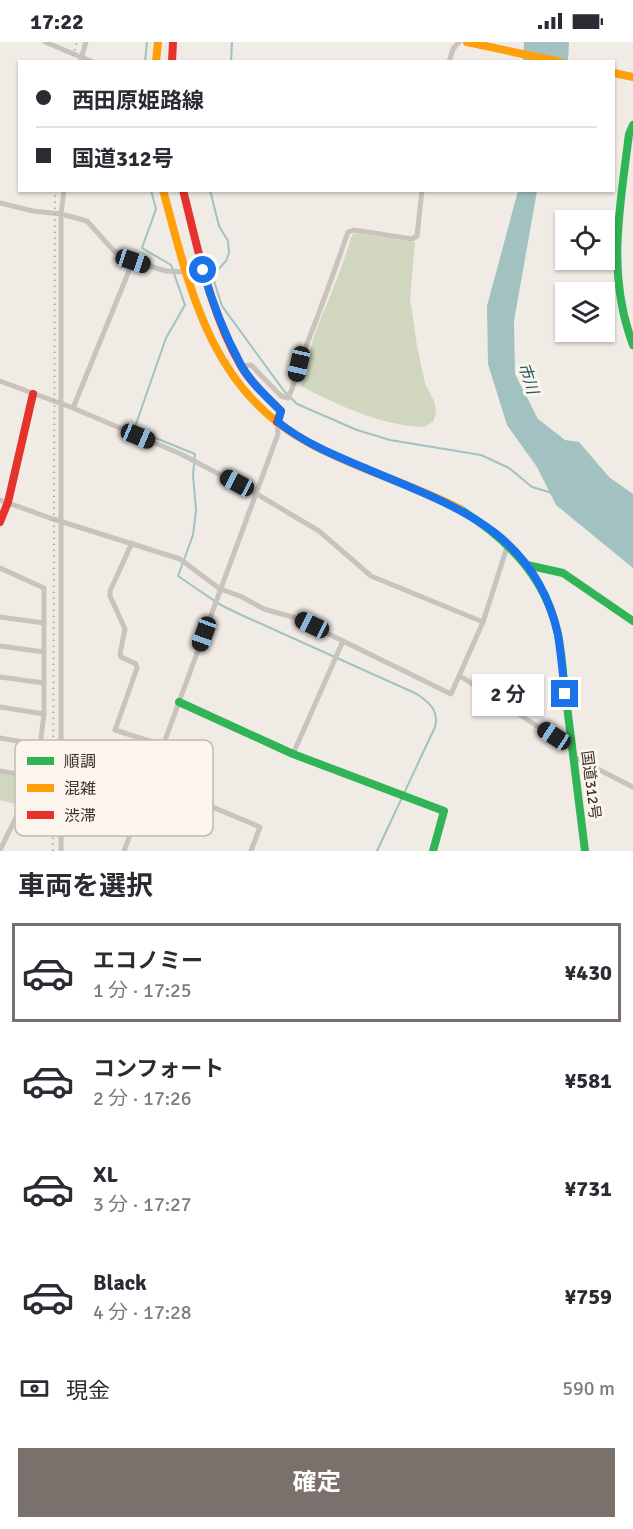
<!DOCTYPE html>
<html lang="ja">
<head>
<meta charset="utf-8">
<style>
  :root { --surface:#fff; --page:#f7f7f7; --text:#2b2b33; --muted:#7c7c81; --line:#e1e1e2; --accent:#7a716c }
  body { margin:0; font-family:Signika,"Noto Sans JP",sans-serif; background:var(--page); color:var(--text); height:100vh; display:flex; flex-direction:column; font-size:22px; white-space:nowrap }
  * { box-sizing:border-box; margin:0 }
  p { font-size:20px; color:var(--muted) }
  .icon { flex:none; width:33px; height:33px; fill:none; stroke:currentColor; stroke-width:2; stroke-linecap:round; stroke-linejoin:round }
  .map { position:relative; height:809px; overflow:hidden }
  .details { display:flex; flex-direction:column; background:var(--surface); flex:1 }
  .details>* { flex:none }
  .banner { position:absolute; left:18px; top:18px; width:597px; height:132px; border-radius:0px; box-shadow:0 2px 4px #0004; display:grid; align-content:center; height:132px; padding:0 18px; background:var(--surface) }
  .buttons { position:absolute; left:555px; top:168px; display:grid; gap:12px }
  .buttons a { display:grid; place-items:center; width:60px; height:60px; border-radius:0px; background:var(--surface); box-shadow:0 2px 4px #0004; font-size:30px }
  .end { position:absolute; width:27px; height:27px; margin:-14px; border:8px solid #1a73e8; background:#fff; box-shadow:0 0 0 3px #fff }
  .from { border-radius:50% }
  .bubble { position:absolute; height:42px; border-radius:0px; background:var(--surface); box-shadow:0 2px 4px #0004; font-size:20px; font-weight:700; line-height:42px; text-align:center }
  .car { position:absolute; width:18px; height:36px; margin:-18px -9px; border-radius:8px; box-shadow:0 0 4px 2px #0007; background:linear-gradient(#222 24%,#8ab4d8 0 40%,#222 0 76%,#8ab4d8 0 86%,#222 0) }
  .banner b { display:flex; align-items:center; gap:21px; height:57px; font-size:22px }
  .banner b+b { border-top:2px solid var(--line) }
  .banner i { width:15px; height:15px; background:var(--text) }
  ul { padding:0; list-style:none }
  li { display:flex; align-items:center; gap:18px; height:99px; margin:0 12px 9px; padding:0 6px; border:3px solid transparent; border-radius:0px }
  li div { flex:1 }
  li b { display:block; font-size:22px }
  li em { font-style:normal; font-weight:700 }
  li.on { border-color:var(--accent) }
  li>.icon { width:54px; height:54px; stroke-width:1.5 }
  h2 { padding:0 18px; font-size:27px; line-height:72px }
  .pay { display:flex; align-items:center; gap:15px; height:66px; padding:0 18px; font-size:22px }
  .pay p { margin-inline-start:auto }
  .button { display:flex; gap:12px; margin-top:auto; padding:12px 18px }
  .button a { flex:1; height:69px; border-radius:0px; background:var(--accent); color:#fff; font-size:24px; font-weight:700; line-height:69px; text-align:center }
  .status { display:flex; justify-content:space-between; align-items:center; height:42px; padding:0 30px; background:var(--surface); direction:ltr }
  .status svg { height:16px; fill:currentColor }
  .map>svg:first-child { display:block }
</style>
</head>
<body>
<div class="status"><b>17:22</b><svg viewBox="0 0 49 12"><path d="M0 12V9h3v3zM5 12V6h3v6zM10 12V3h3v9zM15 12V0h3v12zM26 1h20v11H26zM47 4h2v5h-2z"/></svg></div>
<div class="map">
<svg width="633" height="809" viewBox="0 0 633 809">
  <rect width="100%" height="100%" fill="#f0ebe5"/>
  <!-- green -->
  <g fill="#d1d6bf">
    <path d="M354,191L415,200L410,256L417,304L425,341L435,361L436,372L433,380L423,385C381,383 339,364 301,344C306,323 311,301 319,281C331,252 343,224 352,193Z"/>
    <path d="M0,730L28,734L29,737L18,760L15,762L0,758Z"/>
  </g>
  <!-- water -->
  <g fill="#a1c2c1">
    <path d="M524,0H569L568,19L523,20Z"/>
    <path d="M518,149H537L514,279L515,332L538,377L565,398L579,400L609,435L633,452V526L556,463L537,425L507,383L488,322L487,264Z"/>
  </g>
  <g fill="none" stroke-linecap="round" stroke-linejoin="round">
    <!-- stream -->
    <g stroke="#a1c2c1" stroke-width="2">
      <path d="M145,20L147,0"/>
      <path d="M231,20L232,0"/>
      <path d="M151,148L156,167L142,206L171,223L185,263L166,296L136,382V388L195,412L193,433L196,468L193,493L178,534L219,562L237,571L417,652C430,661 439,669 435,685L377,809"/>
      <path d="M210,148L219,184L228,199L229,211L226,219L216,230L214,239L222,264L284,349L297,362L357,388L390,398L481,413L509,426L532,445L552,451"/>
    </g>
    <!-- street -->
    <g stroke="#c9c3be" stroke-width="5">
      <path d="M45,0L93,20"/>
      <path d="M80,20L86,0"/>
      <path d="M449,20L453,7L459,0"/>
      <path d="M0,161L33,169L61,172L87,179L114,209L133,219L166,229L186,230"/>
      <path d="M241,324L251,323L281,354L288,356C295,343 296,330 301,317C318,275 333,233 348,190L354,188L412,197L417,194L422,148"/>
      <path d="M0,339L73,366L181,412L255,451L319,489L371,534L483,580"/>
      <path d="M73,366L133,219"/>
      <path d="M0,458L50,476L180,517L220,547L240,554L264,567L296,576L451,652L483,580L508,502"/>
      <path d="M132,501L110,549V554L125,587L120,612L121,615L136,622L137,626L115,688L162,703"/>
      <path d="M0,526L44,546V672L36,735L0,808"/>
      <path d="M0,575L44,581"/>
      <path d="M0,604L44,610"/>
      <path d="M460,634L571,706"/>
      <path d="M0,635L44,641"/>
      <path d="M0,665L44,672"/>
      <path d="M0,696L40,703"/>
      <path d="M293,712L343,599"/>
      <path d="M574,715L633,745"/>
      <path d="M0,729L36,735"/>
      <path d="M150,739L260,785L251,809"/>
      <path d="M61,809V172L64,148"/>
      <path d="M124,809L278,392L277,380"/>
    </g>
    <!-- fast -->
    <g stroke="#30b455" stroke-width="8">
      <path d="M633,83L629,92C620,166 606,231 633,303"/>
      <path d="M460,467C508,498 545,534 558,592C563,616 563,640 567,664C573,713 579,761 585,809"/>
      <path d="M527,523L563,531L633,579"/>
      <path d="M179,660L293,712L444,769L433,809"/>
    </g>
    <!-- slow -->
    <g stroke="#ff9f0a" stroke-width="8">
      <path d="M467,0L560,20"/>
      <path d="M156,20L158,0"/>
      <path d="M614,31L633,35"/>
      <path d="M163,148C190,247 210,348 309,401C357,427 411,442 460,467"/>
    </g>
    <!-- jam -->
    <g stroke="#e5322d" stroke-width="8">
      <path d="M172,20L173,0"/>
      <path d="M183,148C198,207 210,270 241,324C251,341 267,355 281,369L277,380"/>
      <path d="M0,480L8,460L33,352"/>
    </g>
    <!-- rail -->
    <g stroke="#b1aca8" stroke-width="2" stroke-dasharray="1.5 4.5" stroke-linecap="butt">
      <path d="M71,20L77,0"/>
      <path d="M53,809L55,148"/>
    </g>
  </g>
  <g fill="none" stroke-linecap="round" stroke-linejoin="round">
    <!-- route -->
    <path stroke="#1a73e8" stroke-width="8" d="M203,228C212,261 225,293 241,323C251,341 267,355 281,369L278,380C304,401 336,414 367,427C452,463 536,489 558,593C561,612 563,633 565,652"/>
  </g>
  <g text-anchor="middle" stroke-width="6" stroke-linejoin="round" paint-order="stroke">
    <!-- street labels -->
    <g font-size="15" fill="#3b302b" stroke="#fbf5ee">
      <text transform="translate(591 743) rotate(83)" y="5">国道312号</text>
    </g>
    <!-- water labels -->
    <g font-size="16" font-style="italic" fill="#1f5a5e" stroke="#fbf5ee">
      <text transform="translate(529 336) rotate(72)" y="6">市川</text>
    </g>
  </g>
  <!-- legend -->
  <rect x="15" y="698" width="198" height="96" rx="9" fill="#fbf5ee" stroke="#c1bab4" stroke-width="1.5"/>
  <rect x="27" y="715" width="27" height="8" fill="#30b455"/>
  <rect x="27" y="742" width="27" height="8" fill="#ff9f0a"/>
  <rect x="27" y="769" width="27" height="8" fill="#e5322d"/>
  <g font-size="16" fill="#3b302b">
    <text x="64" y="725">順調</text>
    <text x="64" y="752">混雑</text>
    <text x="64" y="779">渋滞</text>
  </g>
</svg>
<div class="buttons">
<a><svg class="icon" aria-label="locate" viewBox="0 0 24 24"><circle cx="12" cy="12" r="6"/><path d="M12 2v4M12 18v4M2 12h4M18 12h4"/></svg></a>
<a><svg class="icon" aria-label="layers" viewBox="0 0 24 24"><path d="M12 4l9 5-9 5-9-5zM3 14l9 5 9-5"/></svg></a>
</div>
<i class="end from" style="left:203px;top:228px"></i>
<i class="end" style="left:565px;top:652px"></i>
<div class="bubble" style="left:472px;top:632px;width:72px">2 分</div>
<i class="car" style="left:133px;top:219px;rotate:108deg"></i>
<i class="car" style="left:299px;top:322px;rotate:193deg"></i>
<i class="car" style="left:138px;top:394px;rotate:113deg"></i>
<i class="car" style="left:237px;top:441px;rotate:298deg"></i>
<i class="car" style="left:312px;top:583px;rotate:296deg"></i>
<i class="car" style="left:204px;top:592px;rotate:200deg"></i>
<i class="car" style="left:554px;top:694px;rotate:303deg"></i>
<div class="banner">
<b><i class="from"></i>西田原姫路線</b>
<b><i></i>国道312号</b>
</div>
</div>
<section class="details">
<h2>車両を選択</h2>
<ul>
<li class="on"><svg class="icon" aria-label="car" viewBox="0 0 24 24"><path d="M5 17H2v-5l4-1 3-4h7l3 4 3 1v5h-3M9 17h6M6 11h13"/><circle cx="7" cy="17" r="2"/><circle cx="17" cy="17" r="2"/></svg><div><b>エコノミー</b><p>1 分 · 17:25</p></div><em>¥430</em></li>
<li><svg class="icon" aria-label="car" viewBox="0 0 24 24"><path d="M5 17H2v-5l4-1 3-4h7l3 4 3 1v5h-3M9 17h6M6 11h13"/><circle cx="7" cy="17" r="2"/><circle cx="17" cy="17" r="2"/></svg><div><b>コンフォート</b><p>2 分 · 17:26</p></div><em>¥581</em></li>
<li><svg class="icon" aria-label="car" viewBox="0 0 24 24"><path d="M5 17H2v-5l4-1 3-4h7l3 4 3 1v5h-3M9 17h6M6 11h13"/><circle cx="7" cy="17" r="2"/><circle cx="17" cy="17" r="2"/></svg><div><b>XL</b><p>3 分 · 17:27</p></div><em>¥731</em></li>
<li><svg class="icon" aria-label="car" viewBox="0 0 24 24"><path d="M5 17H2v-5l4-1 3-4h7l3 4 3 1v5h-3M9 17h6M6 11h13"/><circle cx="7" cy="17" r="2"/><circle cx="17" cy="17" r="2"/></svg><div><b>Black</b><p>4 分 · 17:28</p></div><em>¥759</em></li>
</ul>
<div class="pay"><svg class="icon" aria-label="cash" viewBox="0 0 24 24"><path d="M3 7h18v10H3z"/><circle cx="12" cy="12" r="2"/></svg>現金<p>590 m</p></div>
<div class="button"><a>確定</a></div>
</section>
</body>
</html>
